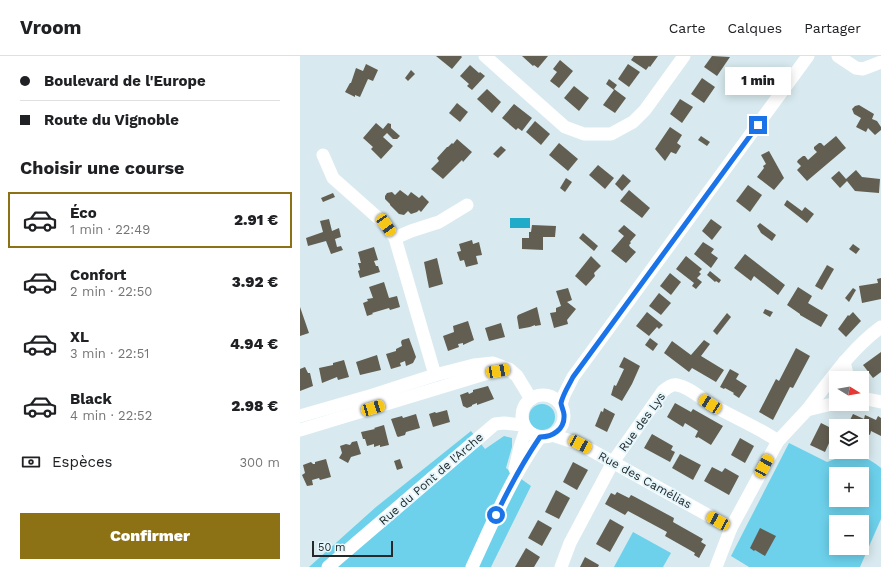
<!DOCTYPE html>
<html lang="fr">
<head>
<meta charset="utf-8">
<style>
  :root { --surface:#fff; --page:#f6f6f6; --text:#202124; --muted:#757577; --line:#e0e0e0; --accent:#8c7215 }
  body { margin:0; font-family:"Work Sans",sans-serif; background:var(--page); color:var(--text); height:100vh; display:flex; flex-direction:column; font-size:15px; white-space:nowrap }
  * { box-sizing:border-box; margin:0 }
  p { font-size:13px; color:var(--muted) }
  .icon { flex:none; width:22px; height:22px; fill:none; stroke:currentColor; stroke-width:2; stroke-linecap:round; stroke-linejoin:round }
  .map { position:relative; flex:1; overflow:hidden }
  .drawer { display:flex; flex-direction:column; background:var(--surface); width:300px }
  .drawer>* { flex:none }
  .banner { display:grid; align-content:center; height:88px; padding:0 20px; background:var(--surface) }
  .needle { width:26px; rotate:101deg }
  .buttons { position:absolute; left:529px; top:315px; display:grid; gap:8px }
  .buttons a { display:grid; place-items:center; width:40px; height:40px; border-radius:0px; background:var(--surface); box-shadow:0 2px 10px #0003; font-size:20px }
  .scale { position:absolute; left:12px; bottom:10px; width:81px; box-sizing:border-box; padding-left:4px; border:2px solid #23292b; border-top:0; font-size:11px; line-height:14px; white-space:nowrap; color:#23292b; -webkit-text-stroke:3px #e5f7fc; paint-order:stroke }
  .end { position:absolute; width:18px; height:18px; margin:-9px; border:5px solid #1a73e8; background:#fff; box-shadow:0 0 0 2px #fff }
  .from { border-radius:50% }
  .bubble { position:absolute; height:28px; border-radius:0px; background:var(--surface); box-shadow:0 2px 10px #0003; font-size:13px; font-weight:800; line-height:28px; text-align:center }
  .car { position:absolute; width:12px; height:24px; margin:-12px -6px; border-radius:5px; box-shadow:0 0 3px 1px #0007; background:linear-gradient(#f5c518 24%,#345 0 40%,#f5c518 0 76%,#345 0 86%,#f5c518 0) }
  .banner b { display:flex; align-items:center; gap:14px; height:38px; font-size:15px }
  .banner b+b { border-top:1px solid var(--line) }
  .banner i { width:10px; height:10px; background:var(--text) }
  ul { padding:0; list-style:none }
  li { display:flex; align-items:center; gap:12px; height:56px; margin:0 8px 6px; padding:0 12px; border:2px solid transparent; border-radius:0px }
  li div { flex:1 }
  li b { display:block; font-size:15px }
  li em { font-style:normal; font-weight:800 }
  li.on { border-color:var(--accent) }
  li>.icon { width:36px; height:36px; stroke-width:1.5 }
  h2 { padding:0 20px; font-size:18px; line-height:48px }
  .pay { display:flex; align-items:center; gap:10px; height:44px; padding:0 20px; font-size:15px }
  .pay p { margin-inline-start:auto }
  .action { display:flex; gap:8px; margin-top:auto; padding:8px 20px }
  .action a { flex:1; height:46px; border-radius:0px; background:var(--accent); color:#fff; font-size:16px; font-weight:800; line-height:46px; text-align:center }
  header { display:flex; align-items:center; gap:24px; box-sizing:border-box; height:56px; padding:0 20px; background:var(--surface); border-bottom:1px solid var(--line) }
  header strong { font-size:19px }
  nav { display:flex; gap:22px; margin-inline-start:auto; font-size:14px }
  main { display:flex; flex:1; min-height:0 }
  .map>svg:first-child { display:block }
</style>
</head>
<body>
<header>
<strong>Vroom</strong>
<nav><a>Carte</a><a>Calques</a><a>Partager</a></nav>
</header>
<main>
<section class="drawer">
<div class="banner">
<b><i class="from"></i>Boulevard de l'Europe</b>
<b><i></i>Route du Vignoble</b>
</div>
<h2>Choisir une course</h2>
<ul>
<li class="on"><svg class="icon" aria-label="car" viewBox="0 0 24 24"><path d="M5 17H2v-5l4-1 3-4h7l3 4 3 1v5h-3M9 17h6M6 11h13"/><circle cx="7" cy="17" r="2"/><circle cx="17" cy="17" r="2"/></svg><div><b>Éco</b><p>1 min · 22:49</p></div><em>2.91 €</em></li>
<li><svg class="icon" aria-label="car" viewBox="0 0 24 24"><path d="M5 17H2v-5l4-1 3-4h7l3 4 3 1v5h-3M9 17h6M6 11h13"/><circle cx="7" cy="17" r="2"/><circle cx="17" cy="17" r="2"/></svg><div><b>Confort</b><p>2 min · 22:50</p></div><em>3.92 €</em></li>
<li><svg class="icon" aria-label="car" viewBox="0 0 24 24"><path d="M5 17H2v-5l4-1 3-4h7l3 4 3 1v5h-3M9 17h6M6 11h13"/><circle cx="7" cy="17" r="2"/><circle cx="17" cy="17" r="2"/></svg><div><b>XL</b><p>3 min · 22:51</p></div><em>4.94 €</em></li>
<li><svg class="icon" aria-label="car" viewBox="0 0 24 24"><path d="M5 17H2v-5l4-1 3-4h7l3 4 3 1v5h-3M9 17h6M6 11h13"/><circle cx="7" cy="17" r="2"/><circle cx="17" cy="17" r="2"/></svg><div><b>Black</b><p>4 min · 22:52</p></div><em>2.98 €</em></li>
</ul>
<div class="pay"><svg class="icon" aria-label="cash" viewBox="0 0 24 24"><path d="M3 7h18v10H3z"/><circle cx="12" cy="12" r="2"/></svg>Espèces<p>300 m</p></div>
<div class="action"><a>Confirmer</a></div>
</section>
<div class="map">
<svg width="581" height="511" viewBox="0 0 581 511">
  <rect width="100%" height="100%" fill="#d8eaef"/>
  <!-- green -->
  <g fill="#6dd1eb" fill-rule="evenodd">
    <circle cx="242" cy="361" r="13"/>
    <path d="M171,375L185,393L204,380L212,382V391L206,412L231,430L191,511H9L76,451Z"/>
    <path d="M489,387L527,406C550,398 560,395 581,412V463L560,511H449L431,500ZM536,418H562V444H536ZM536,466H562V492H536Z"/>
    <path d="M333,476L371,497L363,511H314Z"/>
  </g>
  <!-- water -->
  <rect fill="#20acc9" x="210" y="162" width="20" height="10"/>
  <!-- building -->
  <g fill="#625e51">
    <path d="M136,0H161L162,1L152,13Z"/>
    <path d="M222,0H248L238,12L234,9L233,10Z"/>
    <path d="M334,0H358L350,11L349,10L346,14L331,4Z"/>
    <path d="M412,0L430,1L417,20L404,11Z"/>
    <path d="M260,4L273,15L259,32L250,25L257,16L253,13Z"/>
    <path d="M66,8L78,14L73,25L68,23L60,41L55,39V41L45,36L50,27H51L56,12L63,15Z"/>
    <path d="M328,8L340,16L329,31L318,23Z"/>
    <path d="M170,9L179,17L180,16L185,20L172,34L167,30L169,28L160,20Z"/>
    <path d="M111,14L115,18L108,25L105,22Z"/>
    <path d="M402,22L415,31L404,47L391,38Z"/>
    <path d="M309,23L317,29L314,33L326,42L315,57L303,49L314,34L306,28Z"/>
    <path d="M274,30L289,42L279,55L264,42Z"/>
    <path d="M187,33L201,46L192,57L177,43Z"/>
    <path d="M380,43L393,51L382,67L370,58Z"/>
    <path d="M157,47L168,56L160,66L149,57Z"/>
    <path d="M214,48L232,62L222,75L218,72L216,74L202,62Z"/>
    <path d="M559,49L574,58L572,63L577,65L581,71V74L575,79L568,72L566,76L556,71L561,62L554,58L552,53L555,50Z"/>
    <path d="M235,65L250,78L241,89L226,76Z"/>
    <path d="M76,67L83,73L88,67L91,68V72L100,80L97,83H93L87,77L83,81L93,90L81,103L71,93L73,91L63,82Z"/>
    <path d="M370,71L382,79L377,87L381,90L376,98L371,96L365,105L355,93Z"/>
    <path d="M401,80L410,86L407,90L398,84Z"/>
    <path d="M536,80L546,92L507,125L497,114L501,110L497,106L498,104L503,100H505L508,104L517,96L514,93V91L519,87H521L524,90Z"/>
    <path d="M157,83L172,96L163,106L162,104L143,123L131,113L139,105L137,102L147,91H148L152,87L153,88Z"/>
    <path d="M259,87L278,103L268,115L249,99Z"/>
    <path d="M201,90L206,94L198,102L193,98Z"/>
    <path d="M469,95L484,122L474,134L457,121L464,112L463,110L466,108L461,99Z"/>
    <path d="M298,109L314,122L305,133L289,119Z"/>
    <path d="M556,114L562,121L580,123L579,137L555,135L547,125L540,132L531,122L539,115L546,123Z"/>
    <path d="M323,118L331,125L322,135L315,128Z"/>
    <path d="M266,122L272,126L265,136L260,132Z"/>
    <path d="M448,129L462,139L450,156L436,145Z"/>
    <path d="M100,134L108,140L111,136L119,142L122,139L129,146L121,156L119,154L117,156L111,158L108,155L104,159L99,158L90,149V148L85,143V140L87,137L92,136L95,139Z"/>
    <path d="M329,134L350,152L342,162L320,145Z"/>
    <path d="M33,137L35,141L23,146L21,142Z"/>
    <path d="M487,144L502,155L505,151L514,158L507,167L484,149Z"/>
    <path d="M29,163L32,175L39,172L41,181L35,183L37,191L41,190L43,194L31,198L26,185L8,190L6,182L23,176L20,165Z"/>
    <path d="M411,163L422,171L412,184L402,175Z"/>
    <path d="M460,167L476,179L472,185L461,177L457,170Z"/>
    <path d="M232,169L256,170L255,181H243V194L222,193V182H229V176H231Z"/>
    <path d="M324,169L336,179L330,186L331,187L329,189L330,191L336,196L326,207L311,195L324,180L318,175Z"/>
    <path d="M283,177L298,190L294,195L279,182Z"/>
    <path d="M172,184L173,188L179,186L182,199L176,200L178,208L166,211L164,204L160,205L157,196L161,195L159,188Z"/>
    <path d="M403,186L414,193L411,197L418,202L411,212L394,198Z"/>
    <path d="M553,188L560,193L556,198L549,193Z"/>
    <path d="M74,191L78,204L74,205L76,210H78L80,216L60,222L58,215L60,214L58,207H61L58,196Z"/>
    <path d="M445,198L485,229L478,239L454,220L451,225L434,212Z"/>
    <path d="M291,200L301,210L294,217L295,220L286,230L275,220Z"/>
    <path d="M386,200L402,213L399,216L401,218L397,222L402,226L396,233L392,230L394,227L376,213Z"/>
    <path d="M137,202L143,228L129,232L124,206Z"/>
    <path d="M527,209L534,213L522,234L515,230Z"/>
    <path d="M410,215L421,224L419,227L416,225L415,226L407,219Z"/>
    <path d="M370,217L381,226L371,239L360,230Z"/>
    <path d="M581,222V243L562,247L559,230L578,227L577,223Z"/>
    <path d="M84,226L89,242L97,240L100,251L90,254L89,252L72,257L73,258L67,260L63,247L68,245L67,243L73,242L69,231Z"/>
    <path d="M498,231L512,240L508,247L528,259L521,271L500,259V258L487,249Z"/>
    <path d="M268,232L272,244L267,246L276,253L267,264L268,268L254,272L250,257L256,256V252L261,250L256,235Z"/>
    <path d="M553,232L556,234L549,246L545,242Z"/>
    <path d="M359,237L371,247L361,259L349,250Z"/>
    <path d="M0,251L9,277L0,280Z"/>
    <path d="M237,251L241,269L235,270V269L230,271L219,273L217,261L218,259Z"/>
    <path d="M465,253L473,256L470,261L463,257Z"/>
    <path d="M347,256L363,269L359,273L357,271L349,280L336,270Z"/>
    <path d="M553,256L561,265L546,281L538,273L548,259L549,260Z"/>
    <path d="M427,257L431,261L417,279L413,275Z"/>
    <path d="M168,265L174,284L163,289V287L158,288L159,291L148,295L143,280L154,276L153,270Z"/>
    <path d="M201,267L205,281L189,285L185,272Z"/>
    <path d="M109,282L116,301L113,307L106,310L105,305L100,307L101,310L91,313L86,298L96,295V293L102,290L101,286L102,284Z"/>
    <path d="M350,282L358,288L353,295L345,289Z"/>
    <path d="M404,284L410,288L401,300L424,314L416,326L392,312L389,316L364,297L372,285L391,299Z"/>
    <path d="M496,292L510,300L493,332L490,331L473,364L459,356L476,323L479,325Z"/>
    <path d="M581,296V316L573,322L563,309Z"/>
    <path d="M77,299L81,314L60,319L56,306Z"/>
    <path d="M324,301L340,310L332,328L322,345L311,339L314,329L316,330L324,313L319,311Z"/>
    <path d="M44,304L49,321L38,324L37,321L22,327L19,312L33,309V307Z"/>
    <path d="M5,311L8,317H10L13,330L0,335V313Z"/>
    <path d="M430,313L439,318L436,323L447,330L439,342L433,338L434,337L425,332L424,333L420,331Z"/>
    <path d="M188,330L194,343L177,349V347L172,349V350L167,352L163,350L160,339L168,336L169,338L173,336V334Z"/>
    <path d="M375,347L391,356L393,353L423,370L411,389L398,381L397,382L395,381L398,375L385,367L383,371L367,361Z"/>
    <path d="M304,352L315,358L307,376L295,370L301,355L303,356Z"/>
    <path d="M147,354L150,366L133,371L129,358L135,356L136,357Z"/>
    <path d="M116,358L120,372L106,376L105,379L98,381L97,380L91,363L102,360L103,362Z"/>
    <path d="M553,358L564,363L565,359L576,364L578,360L581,362V380L571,375L570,379L562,375V370H547Z"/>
    <path d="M521,367L535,374L525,396L510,389Z"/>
    <path d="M84,369L89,389L80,391V389L74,391V388L67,390L65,383H63L61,376L75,373L74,372Z"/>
    <path d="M352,378L373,390L371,394L375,396L370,406L344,392Z"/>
    <path d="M440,382L454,390L445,407L431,399Z"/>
    <path d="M57,385L61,398L51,401L48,407L39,402L42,397L40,390L46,388L50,389L52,386Z"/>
    <path d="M380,398L401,409L393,424L372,412Z"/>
    <path d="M26,403L31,421L20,424L19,422L12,424L13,429L7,430L2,419L5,417L3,409L11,406L13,408H15V406Z"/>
    <path d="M100,403L103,412L97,414L94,405Z"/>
    <path d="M273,406L288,414L277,434L263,426Z"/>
    <path d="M412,411L422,416L425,412L439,420L429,439L404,425Z"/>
    <path d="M256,434L270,442L259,463L245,456Z"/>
    <path d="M317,436L329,442L331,439L335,441L374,462L373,466L403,483L401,486L406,489L399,502L394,499L395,497L365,480L367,476L328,455L325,459L305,448L311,437L315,439Z"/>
    <path d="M310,463L324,471L310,496L296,488Z"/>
    <path d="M238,464L252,472L242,490L228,482Z"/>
    <path d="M460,472L476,480L465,500L455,494L454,495L450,492Z"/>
    <path d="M226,492L240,501L234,511H215Z"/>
    <path d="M285,501L299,509L298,511H280Z"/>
  </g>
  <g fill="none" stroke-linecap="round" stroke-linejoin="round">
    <!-- minor -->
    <g stroke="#fff" stroke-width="13">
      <path d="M185,0L265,71L284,78H311L333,66L345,54L384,0"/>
      <path d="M538,0L556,12L563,13L581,6"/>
      <path d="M23,99L33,122L86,169L95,182L135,319"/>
      <path d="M95,182L111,175L139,166L167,149"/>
      <path d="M544,306L548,322"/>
      <circle cx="243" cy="360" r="21"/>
      <path d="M562,342L581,346"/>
      <path d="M261,349L264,339L273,321L508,0"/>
      <path d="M507,354C530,324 551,293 581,271"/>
      <path d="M0,360L73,339L135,319L174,309L193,307L209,313L217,320L231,343"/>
      <path d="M0,374L188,317L207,314"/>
      <path d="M252,379L280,388L431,472"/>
      <path d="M215,413L220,391L226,373"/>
      <path d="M28,511L195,368L204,367L223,369"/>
      <path d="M172,511C193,466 211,422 240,381"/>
      <path d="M261,511L270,487L313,406L363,335C367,332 371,328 377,329C389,331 399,341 409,347C432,361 456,370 478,385"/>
      <path d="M416,511L431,472L478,385L507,354L536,347"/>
    </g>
  </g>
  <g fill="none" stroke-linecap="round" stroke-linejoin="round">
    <!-- route -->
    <path stroke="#1a73e8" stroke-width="5" d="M196,459C209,432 223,406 240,381C253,381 265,373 264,359C264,355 261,350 261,347C263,338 269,329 273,321L458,69"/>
  </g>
  <g text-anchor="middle" stroke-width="4" stroke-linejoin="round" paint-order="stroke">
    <!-- street labels -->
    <g font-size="12" fill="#23292b" stroke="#e5f7fc">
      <text transform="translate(342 366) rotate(-54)" y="4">Rue des Lys</text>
      <text transform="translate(131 423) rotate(-41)" y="4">Rue du Pont de l'Arche</text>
      <text transform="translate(345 424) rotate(29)" y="4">Rue des Camélias</text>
    </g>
  </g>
</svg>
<div class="buttons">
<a><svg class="needle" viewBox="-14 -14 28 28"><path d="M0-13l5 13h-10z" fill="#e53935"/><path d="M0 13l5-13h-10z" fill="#757577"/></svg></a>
<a><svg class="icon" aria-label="layers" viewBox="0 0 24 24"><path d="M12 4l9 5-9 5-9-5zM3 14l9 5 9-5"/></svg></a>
<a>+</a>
<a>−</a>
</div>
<div class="scale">50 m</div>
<i class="end from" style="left:196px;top:459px"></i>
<i class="end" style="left:458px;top:69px"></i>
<div class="bubble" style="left:425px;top:11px;width:66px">1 min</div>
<i class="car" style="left:86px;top:169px;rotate:145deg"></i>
<i class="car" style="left:198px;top:315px;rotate:80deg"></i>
<i class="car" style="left:410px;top:348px;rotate:303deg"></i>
<i class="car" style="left:73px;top:352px;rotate:73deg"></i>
<i class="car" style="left:280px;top:388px;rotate:118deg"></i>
<i class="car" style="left:464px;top:410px;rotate:28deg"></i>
<i class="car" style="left:418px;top:465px;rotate:299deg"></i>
</div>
</main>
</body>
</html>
